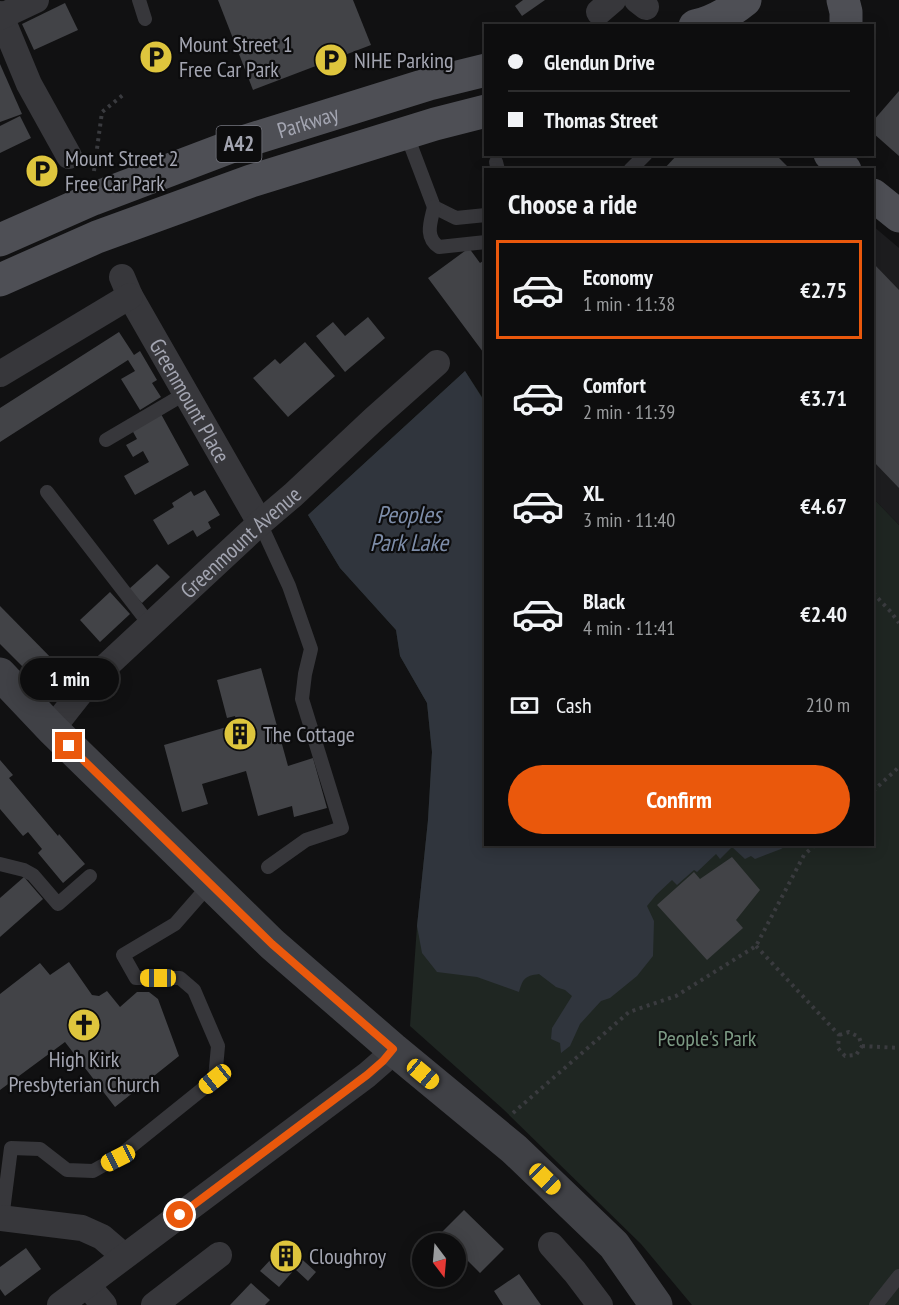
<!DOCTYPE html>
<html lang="en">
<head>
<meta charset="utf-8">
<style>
  :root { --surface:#0d0d0e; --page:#161617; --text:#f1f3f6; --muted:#9a9c9e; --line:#2d2d2e; --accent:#ea580c }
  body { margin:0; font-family:"PT Sans Narrow",sans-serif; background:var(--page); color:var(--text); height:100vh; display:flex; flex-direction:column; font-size:22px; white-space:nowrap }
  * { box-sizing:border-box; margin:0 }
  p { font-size:20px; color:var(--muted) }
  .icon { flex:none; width:33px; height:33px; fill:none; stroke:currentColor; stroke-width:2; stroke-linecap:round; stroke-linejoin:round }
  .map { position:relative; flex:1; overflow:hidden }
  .sheet { position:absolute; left:484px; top:168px; width:390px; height:678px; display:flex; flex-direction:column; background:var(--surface); border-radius:0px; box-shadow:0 3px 15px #0003,0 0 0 2px var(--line) }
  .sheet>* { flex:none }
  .guide { position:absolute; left:484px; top:24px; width:390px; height:132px; border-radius:0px; box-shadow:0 3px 15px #0003,0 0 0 2px var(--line); display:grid; align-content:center; height:132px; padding:0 24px; background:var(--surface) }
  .needle { width:39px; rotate:164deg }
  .tools { position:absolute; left:412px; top:1233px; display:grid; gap:12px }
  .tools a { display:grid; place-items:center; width:54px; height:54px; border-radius:50%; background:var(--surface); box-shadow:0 3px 15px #0003,0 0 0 2px var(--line); font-size:30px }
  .end { position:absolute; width:27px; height:27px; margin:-14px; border:8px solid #ea580c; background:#fff; box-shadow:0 0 0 3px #fff }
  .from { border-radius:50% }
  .bubble { position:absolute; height:42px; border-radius:21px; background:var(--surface); box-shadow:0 3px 15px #0003,0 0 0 2px var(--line); font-size:20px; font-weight:600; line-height:42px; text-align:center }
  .car { position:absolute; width:18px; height:36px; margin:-18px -9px; border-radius:8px; box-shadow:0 0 4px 2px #0007; background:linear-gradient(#f5c518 24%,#345 0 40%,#f5c518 0 76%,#345 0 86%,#f5c518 0) }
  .guide b { display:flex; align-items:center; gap:21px; height:57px; font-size:22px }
  .guide b+b { border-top:2px solid var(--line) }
  .guide i { width:15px; height:15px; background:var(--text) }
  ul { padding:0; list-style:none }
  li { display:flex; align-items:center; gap:18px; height:99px; margin:0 12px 9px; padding:0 12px; border:3px solid transparent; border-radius:0px }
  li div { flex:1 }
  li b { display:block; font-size:22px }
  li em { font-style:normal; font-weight:600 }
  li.current { border-color:var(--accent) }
  li>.icon { width:54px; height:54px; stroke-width:1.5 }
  h2 { padding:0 24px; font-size:27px; line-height:72px }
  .pay { display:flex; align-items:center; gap:15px; height:66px; padding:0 24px; font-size:22px }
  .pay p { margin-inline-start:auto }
  .cta { display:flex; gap:12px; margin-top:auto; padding:12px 24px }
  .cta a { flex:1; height:69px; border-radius:36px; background:var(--accent); color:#fff; font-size:24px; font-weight:600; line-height:69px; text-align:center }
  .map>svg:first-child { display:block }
</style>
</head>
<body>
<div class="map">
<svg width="899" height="1305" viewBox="0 0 899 1305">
  <rect width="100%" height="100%" fill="#111112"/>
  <!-- built -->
  <path fill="#1d1d1f" d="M873,226L899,248V525L873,498Z"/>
  <!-- green -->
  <path fill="#1f2622" d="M465,371L486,403V844H873V498L899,525V1305H692L641,1244L503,1109L410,1026L417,926L428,820L432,752L427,703L400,656L396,630L340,568L308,515Z"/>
  <!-- water -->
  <path fill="#30353d" d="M465,371L486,404V844L787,845L781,849L755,859L751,856L745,859L732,847L720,859L716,854L697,872L694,870L677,885L672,880L656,895L647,906L654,921L653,956L637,976L610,998L601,1001L580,1024L570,1046L561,1053L560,1043L551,1039L552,1028L572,996L565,990L556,987L539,974C524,976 523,979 519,992L477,977L437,972L422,953L417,926L428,820L432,752L427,703L400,656L396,630L340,568L308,515Z"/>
  <!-- building -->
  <g fill="#424347">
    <path d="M218,0H353L371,45L253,90Z"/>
    <path d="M523,0H545L522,16L515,6Z"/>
    <path d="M65,3L78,30L34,50L22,24Z"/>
    <path d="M0,64L22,114L0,122Z"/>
    <path d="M899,91V156L873,133V121Z"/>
    <path d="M20,116L31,138L0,153V126Z"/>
    <path d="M678,154H775L791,170H663Z"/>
    <path d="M469,248L480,263L486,259V356L428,278Z"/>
    <path d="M873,263L899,290V488L873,461Z"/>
    <path d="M368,317L385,338L345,372L316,336L333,322L345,336Z"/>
    <path d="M119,332L134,355L140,351L157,380L152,383L161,397L140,410L121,379L135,371L128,360L0,442V408Z"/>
    <path d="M305,342L335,376L288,417L253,378L275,359L280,364Z"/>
    <path d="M161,414L189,465L135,495L124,476L149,462L143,451L133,457L126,445L137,439L132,430Z"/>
    <path d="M205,490L220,515L208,522L211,528L197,537L193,530L168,545L153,520L174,507L172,503L191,491L194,496Z"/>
    <path d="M157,564L170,577L142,603L129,589Z"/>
    <path d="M110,592L130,614L100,642L80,620Z"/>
    <path d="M0,606L60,667L41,685L0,644Z"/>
    <path d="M261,668L288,766L313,758L327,808L294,817L292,806L258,816L246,771L202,784L208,804L182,812L164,745L237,724L235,716L227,718L217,680Z"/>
    <path d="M0,760L13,775L9,778L58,836L59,834L85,864L63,883L38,853L42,849L28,832L23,836L0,809Z"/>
    <path d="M732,857L760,890L736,920L743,928L707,960L657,905L694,872L700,879Z"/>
    <path d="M24,877L43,899L0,937V898Z"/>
    <path d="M69,962L92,995L99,996L107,991L120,1007L137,992H149L158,999L179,1056L115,1107L65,1042L0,1090V994L40,963L50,975Z"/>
    <path d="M464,1210L504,1249L480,1273L456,1249V1244H450L440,1234Z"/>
    <path d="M285,1244L316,1272L308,1281L295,1269L279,1287L260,1271Z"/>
    <path d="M26,1248L41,1269L5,1296L0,1289V1267Z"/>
    <path d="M519,1274L536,1298L541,1305H503L494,1291Z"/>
    <path d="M251,1283L270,1300L265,1305H230Z"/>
  </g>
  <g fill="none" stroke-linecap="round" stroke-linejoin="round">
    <!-- path -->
    <g stroke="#3a3b3f" stroke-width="4" stroke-dasharray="3 4.5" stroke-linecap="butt">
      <path d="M94,171L102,112L123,95"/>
      <path d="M873,593L891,612L899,623"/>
      <path d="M873,791L899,767"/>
      <path d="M756,946L839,1035L838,1048L845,1056L856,1055L862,1046L859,1037L849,1032L839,1035"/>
      <path d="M862,1046L899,1048"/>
      <path d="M513,1113L629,1012L676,996L756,946L804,855L816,844"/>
    </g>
    <!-- lane -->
    <g stroke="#37373b" stroke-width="14">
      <path d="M139,0L145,19"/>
      <path d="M406,133L434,207L456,218L486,215"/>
      <path d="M496,162L498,170"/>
      <path d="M630,170L646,154"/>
      <path d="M434,207C431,221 424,237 439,247L486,242"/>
      <path d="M106,440L186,393"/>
      <path d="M47,492L150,625"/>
      <path d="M260,523L289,586L311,649L305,674L302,699L342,828L306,840L268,867"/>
      <path d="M0,864L24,870L33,875L58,904L90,876"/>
      <path d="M2,1219L11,1148L40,1149L67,1170L93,1171L118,1157L215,1079L218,1046L194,990L180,978H136L123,955L175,924L210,884"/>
      <path d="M876,1305L899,1276"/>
    </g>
    <!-- street -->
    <g stroke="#37373b" stroke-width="26">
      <path d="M637,0L646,7"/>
      <path d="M599,12L613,0"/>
      <path d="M0,14L29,84L69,156"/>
      <path d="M0,17L36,0"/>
      <path id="s1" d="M122,277L130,296L260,523"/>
      <path d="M0,374L130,296"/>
      <path id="s2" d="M52,729L89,682L260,523L293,495L374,419L437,363"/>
      <path d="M0,1218L82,1228L102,1237L124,1256"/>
      <path d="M551,1245L575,1272L600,1305"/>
      <path d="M87,1285L104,1305"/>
      <path d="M60,1305L367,1075L383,1061L393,1049"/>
      <path d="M154,1305L219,1255"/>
    </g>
    <!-- secondary -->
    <path stroke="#404146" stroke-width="33" d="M0,674L52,729L272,944L393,1049L514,1149L614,1245L656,1305"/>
    <!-- primary -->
    <g stroke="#4e4f55" stroke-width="33">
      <path d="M843,0L846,12V26"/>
      <path d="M695,26C714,22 730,12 745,0"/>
      <path d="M830,154L845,170"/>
      <path d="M873,195L899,216"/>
      <path id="s3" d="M0,240L93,199L246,141L429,84L486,70"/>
      <path d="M0,280L97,237L251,181L435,124L486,111"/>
    </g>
  </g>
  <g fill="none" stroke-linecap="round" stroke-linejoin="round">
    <!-- route -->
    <path stroke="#ea580c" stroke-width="8" d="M69,746L272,944L393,1049L383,1061L367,1075L180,1215"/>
  </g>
  <!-- icons -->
  <defs>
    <g id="parking-disc" transform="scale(1.725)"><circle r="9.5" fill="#dec53d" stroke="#0c0c0d"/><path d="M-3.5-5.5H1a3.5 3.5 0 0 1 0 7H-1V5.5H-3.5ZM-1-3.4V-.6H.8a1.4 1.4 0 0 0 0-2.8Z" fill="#111"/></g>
    <g id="building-disc" transform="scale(1.725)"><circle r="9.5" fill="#dec53d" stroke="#0c0c0d"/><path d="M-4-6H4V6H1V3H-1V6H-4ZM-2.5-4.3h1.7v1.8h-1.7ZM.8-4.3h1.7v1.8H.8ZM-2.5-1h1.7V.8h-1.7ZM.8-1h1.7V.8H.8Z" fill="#111"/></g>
    <g id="church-disc" transform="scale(1.725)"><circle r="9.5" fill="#dec53d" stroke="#0c0c0d"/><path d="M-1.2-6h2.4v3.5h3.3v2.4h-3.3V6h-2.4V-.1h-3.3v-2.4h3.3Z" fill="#111"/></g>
  </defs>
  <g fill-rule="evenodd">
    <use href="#parking-disc" x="156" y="57"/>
    <use href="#parking-disc" x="331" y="60"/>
    <use href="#parking-disc" x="42" y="171"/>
    <use href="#building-disc" x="240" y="734"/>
    <use href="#church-disc" x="84" y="1025"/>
    <use href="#building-disc" x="286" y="1256"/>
  </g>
  <g text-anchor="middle" stroke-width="4.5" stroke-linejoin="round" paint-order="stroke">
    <!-- shield labels -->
    <rect fill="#0c0c0d" stroke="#767780" stroke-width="1.5" x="216.5" y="126" width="45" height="36" rx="4.5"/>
    <g font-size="21" font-weight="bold" fill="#a3a5b1">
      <text x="239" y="151">A42</text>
    </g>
    <!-- poi labels -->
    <g font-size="22" fill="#a3a5b1" stroke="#0c0c0d" text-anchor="start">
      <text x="179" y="52">Mount Street 1<tspan x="179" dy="25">Free Car Park</tspan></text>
      <text x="354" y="68">NIHE Parking</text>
      <text x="65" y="166">Mount Street 2<tspan x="65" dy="25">Free Car Park</tspan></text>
      <text x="263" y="742">The Cottage</text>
      <text x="84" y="1067" text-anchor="middle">High Kirk<tspan x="84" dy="25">Presbyterian Church</tspan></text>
      <text x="309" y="1264">Cloughroy</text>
    </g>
    <!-- street labels -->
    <g font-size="22" fill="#a3a5b1" stroke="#0c0c0d">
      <text dy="8" stroke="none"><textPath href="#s3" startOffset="330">Parkway</textPath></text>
      <text dy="8" stroke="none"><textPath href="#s1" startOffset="141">Greenmount Place</textPath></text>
      <text dy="8" stroke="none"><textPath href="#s2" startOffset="266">Greenmount Avenue</textPath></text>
    </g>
    <!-- park labels -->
    <g font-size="22" fill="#7c9a84" stroke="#0c0c0d">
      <text x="707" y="1046">People's Park</text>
    </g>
    <!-- water labels -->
    <g font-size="24" font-style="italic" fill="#7d8da9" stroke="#0c0c0d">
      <text x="409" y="523">Peoples<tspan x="409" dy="28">Park Lake</tspan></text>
    </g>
  </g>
</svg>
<div class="tools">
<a><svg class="needle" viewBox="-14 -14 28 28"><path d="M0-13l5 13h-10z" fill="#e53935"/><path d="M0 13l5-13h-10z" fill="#9a9c9e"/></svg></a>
</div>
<i class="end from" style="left:180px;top:1215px"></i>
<i class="end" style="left:69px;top:746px"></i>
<div class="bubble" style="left:20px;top:658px;width:99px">1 min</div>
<i class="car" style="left:158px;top:978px;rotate:270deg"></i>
<i class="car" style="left:423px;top:1074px;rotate:130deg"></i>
<i class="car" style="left:215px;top:1079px;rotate:231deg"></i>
<i class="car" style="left:118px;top:1158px;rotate:243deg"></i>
<i class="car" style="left:545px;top:1179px;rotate:134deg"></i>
<div class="guide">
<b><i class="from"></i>Glendun Drive</b>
<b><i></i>Thomas Street</b>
</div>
<section class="sheet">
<h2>Choose a ride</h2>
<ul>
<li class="current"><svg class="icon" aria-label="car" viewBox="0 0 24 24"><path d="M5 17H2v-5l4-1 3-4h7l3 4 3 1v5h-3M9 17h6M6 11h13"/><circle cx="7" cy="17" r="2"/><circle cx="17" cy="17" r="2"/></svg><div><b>Economy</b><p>1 min · 11:38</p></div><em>€2.75</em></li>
<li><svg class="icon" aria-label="car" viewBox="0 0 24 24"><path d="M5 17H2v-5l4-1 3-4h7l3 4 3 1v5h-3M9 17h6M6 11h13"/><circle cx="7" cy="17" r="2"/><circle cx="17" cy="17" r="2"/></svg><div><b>Comfort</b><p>2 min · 11:39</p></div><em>€3.71</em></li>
<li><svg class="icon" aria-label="car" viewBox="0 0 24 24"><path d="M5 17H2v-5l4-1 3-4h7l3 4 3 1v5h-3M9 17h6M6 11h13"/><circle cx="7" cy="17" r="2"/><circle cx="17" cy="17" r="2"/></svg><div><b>XL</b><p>3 min · 11:40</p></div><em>€4.67</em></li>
<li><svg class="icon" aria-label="car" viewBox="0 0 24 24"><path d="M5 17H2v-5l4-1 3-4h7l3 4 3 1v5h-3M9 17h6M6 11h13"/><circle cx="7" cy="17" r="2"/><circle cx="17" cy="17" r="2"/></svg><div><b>Black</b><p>4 min · 11:41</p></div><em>€2.40</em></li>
</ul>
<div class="pay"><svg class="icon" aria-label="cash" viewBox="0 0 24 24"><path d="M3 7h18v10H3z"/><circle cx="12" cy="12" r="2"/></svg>Cash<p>210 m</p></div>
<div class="cta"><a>Confirm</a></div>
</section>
</div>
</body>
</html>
